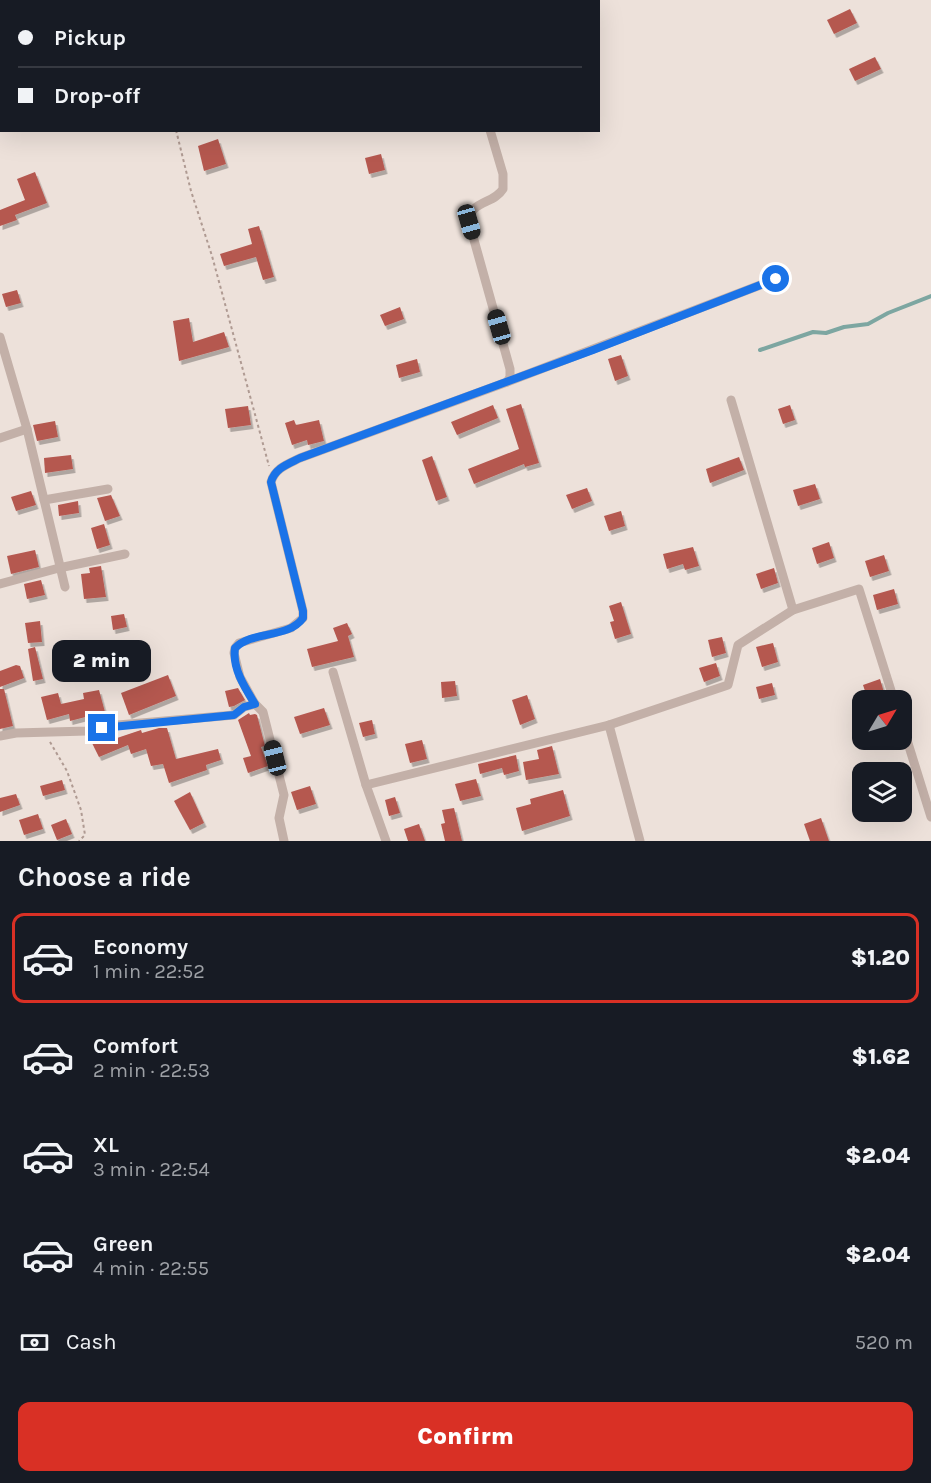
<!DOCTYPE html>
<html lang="en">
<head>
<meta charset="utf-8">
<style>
  :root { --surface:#171b24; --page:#20242c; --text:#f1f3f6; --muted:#9ea1a6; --line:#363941; --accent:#d93025 }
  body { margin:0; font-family:Karla,sans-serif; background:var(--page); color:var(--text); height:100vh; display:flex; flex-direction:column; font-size:22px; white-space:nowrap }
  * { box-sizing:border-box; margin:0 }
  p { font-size:20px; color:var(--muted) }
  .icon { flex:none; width:33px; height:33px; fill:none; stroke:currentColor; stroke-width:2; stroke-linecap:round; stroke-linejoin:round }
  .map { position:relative; height:841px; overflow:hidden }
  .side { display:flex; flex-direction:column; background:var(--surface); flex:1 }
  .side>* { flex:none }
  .banner { position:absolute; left:0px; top:0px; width:600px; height:132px; box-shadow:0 6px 24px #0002; display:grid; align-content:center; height:132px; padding:0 18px; background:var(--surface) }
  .needle { width:39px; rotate:52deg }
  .controls { position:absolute; left:852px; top:690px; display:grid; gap:12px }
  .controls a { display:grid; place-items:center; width:60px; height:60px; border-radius:12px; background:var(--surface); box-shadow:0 6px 24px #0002; font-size:30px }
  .end { position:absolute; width:27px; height:27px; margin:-14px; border:8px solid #1a73e8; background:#fff; box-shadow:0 0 0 3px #fff }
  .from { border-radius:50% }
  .bubble { position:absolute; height:42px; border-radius:12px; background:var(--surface); box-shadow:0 6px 24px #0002; font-size:20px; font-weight:800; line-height:42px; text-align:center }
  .car { position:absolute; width:18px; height:36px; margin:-18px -9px; border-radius:8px; box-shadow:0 0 4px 2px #0007; background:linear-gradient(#222 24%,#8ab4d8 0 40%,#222 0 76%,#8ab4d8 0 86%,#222 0) }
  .banner b { display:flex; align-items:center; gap:21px; height:57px; font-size:22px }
  .banner b+b { border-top:2px solid var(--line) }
  .banner i { width:15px; height:15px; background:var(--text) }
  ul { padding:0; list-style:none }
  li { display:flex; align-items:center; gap:18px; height:90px; margin:0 12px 9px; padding:0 6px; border:3px solid transparent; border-radius:12px }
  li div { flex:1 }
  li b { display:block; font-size:22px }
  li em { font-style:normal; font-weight:800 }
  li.selected { border-color:var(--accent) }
  li>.icon { width:54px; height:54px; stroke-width:1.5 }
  h2 { padding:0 18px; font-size:27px; line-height:72px }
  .pay { display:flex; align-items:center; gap:15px; height:66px; padding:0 18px; font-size:22px }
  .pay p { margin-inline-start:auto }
  .button { display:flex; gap:12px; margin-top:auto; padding:12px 18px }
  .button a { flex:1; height:69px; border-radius:12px; background:var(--accent); color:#fff; font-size:24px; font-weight:800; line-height:69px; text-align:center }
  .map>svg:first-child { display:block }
</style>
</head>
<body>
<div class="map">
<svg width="931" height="841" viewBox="0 0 931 841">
  <defs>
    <filter id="shadow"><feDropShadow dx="2.5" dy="4" stdDeviation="0" flood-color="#0004"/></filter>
  </defs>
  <rect width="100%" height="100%" fill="#ede1da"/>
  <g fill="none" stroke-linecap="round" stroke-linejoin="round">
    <!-- stream -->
    <path stroke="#7da6a1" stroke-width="4" d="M760,350L813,332L826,333L844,327L868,324L888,313L931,296"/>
  </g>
  <!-- building -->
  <g fill="#b55850" filter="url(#shadow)">
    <path d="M850,9L857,23L834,34L827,20Z"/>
    <path d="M875,57L881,69L855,81L849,69Z"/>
    <path d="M218,139L226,164L204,171L198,146Z"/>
    <path d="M381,154L385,170L369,174L365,158Z"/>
    <path d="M35,172L47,203L15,215L17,220L0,226V210L25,200L17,179Z"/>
    <path d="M259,226L274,277L263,280L256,257L224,266L220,254L252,244L248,229Z"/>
    <path d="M17,290L21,303L6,307L2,294Z"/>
    <path d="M400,307L404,319L385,326L380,315Z"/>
    <path d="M189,318L193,342L224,332L229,347L179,361L173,321Z"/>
    <path d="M621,355L628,376L615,381L608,359Z"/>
    <path d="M417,359L420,372L399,378L396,365Z"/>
    <path d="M521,404L539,463L525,467L524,464L474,484L468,469L519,449L506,409Z"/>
    <path d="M493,405L498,418L457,435L451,422Z"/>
    <path d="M790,405L795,420L783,424L778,409Z"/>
    <path d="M248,406L251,425L228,428L225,409Z"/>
    <path d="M294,420L296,425L319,420L324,441L308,445L307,440L292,445L285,423Z"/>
    <path d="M55,421L58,437L37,441L33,425Z"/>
    <path d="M71,455L73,469L45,473L44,458Z"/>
    <path d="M432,456L447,497L436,501L422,460Z"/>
    <path d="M739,457L744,470L710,483L706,469Z"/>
    <path d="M815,484L820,499L798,506L793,490Z"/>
    <path d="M587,488L592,501L572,509L566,495Z"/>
    <path d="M31,491L36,505L16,511L11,497Z"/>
    <path d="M111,495L120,516L105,521L97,498Z"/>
    <path d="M78,501L79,513L59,516L58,505Z"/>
    <path d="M621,511L625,526L609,531L604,516Z"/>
    <path d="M104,524L110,545L97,549L91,528Z"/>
    <path d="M829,542L834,558L817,564L812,548Z"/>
    <path d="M693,547L699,566L685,570L683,564L667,569L663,554Z"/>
    <path d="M35,550L39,567L11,574L7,556Z"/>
    <path d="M884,555L889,571L870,577L865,561Z"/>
    <path d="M101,566L106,597L84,599L81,574L90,573L89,568Z"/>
    <path d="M774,568L778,583L761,589L756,574Z"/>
    <path d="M41,580L45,595L27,599L24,584Z"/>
    <path d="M894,589L898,604L877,610L873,595Z"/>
    <path d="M621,602L631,634L615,639L610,622L614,621L609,606Z"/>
    <path d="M124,614L127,627L113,630L111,616Z"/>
    <path d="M40,621L42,642L28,643L25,623Z"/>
    <path d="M347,623L352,634L348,636L354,657L312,667L307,649L338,641L333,628Z"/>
    <path d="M722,637L726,653L712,657L708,640Z"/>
    <path d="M773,643L778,662L762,667L756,647Z"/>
    <path d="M35,647L43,679L33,681L28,649Z"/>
    <path d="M716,663L720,676L704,682L699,668Z"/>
    <path d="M16,665L20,666L24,678L0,687V671Z"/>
    <path d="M168,675L176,696L129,715L121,693Z"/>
    <path d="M880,679L886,699L868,700L863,685Z"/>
    <path d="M455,681L457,696L442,698L441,682Z"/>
    <path d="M772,683L775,695L759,699L756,687Z"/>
    <path d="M238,688L245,700L234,706L229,707L225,691Z"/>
    <path d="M0,689H4L13,726L0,729Z"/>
    <path d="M99,690L105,712L70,721L69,714L47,720L41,697L58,693L61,704L84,699L83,693Z"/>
    <path d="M527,695L535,719L520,725L512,700Z"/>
    <path d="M324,708L330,725L300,734L294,717Z"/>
    <path d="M249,713L250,715L255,714L257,715L265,746L261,747L268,766L248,773L243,758L251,756L238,720Z"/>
    <path d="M372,720L375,734L363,737L359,723Z"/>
    <path d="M159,728H167L176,759L218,749L221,760L206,765L207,770L169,783L163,764L151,766L146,749L131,754L128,745L99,757L92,743L106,737L108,741L141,730L142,733Z"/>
    <path d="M422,740L427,759L410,763L405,744Z"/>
    <path d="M552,746L559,774L526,780L523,762L539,759L537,750Z"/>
    <path d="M516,755L519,771L504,775L502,768L480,774L478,764Z"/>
    <path d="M476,779L481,796L460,801L455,784Z"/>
    <path d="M62,780L65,790L43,796L40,786Z"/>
    <path d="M310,786L316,804L297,810L291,792Z"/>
    <path d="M563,790L570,816L522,831L516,808L531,804L530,799Z"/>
    <path d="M190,792L204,823L190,830L174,801Z"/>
    <path d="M16,794L20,805L0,812V798Z"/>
    <path d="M395,797L400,813L389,816L385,800Z"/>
    <path d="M454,808L462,841H445L441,824L445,823L442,810Z"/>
    <path d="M38,814L43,829L24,835L19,820Z"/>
    <path d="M821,818L829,841H810L804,824Z"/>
    <path d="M66,819L72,834L57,840L51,825Z"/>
    <path d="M419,824L425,841H408L404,829Z"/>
  </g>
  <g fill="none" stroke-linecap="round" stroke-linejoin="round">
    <!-- path -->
    <g stroke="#af9a92" stroke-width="2" stroke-dasharray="3 3" stroke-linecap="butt">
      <path d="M136,0L137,2"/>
      <path d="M176,130L191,191L212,256L269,466"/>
      <path d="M50,742L67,771L81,810L85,835L79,841"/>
    </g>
    <!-- minor -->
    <g stroke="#c3b0a8" stroke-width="9">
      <path d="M13,0L14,2"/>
      <path d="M41,2L45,0"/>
      <path d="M513,2L519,0"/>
      <path d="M0,125H2"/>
      <path d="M0,337L27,429L65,587"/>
      <path d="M507,382L776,279"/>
      <path d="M731,400L793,610"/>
      <path d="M0,438L27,429"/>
      <path d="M44,500L108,489"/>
      <path d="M0,584L59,568L125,554"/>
      <path d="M333,672L366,785"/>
      <path d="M902,724L931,817"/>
      <path d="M609,725L728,685L738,645L793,610L859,589L894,700"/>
      <path d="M0,736L16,733L87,731L118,725L234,715L244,707L255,704"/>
      <path d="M284,841L279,818L284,795L263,712L255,704L240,677L234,653L235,648L239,643L291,628L303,618V611L271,482C275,468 288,464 300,458L507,382L510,377V369L469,222C469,201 494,204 503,189V174L490,130"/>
      <path d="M386,841L366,785L609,725L640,841"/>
    </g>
  </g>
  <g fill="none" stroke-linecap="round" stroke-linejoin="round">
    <!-- route -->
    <path stroke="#1a73e8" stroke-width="8" d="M102,728L234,715L244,707L255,704C245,688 232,668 235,648C253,630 288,639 303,618V611L271,482C275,468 288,464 300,458L593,350L776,279"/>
  </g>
</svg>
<div class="controls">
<a><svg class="needle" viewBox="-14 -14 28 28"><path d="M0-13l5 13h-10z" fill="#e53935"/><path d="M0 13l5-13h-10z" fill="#9ea1a6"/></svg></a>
<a><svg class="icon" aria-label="layers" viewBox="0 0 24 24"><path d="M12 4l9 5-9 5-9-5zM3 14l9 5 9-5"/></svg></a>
</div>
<i class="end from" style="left:776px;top:279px"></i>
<i class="end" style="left:102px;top:728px"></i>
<div class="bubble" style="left:52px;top:640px;width:99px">2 min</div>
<i class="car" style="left:469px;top:222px;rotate:164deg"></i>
<i class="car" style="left:499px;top:327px;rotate:344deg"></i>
<i class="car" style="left:275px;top:758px;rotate:346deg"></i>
<div class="banner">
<b><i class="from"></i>Pickup</b>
<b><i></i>Drop-off</b>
</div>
</div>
<section class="side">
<h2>Choose a ride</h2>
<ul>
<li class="selected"><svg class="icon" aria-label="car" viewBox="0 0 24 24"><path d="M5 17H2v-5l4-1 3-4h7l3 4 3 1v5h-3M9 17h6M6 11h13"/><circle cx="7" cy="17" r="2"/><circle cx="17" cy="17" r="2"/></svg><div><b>Economy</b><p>1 min · 22:52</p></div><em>$1.20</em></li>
<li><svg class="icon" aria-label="car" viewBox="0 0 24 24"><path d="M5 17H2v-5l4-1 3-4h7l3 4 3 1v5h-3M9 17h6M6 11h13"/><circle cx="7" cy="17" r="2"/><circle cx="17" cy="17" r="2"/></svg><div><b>Comfort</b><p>2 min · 22:53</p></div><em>$1.62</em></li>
<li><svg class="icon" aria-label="car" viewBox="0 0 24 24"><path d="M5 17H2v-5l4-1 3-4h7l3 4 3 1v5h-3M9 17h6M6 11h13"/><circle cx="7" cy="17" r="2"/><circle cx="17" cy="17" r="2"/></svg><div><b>XL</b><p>3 min · 22:54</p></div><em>$2.04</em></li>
<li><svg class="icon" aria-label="car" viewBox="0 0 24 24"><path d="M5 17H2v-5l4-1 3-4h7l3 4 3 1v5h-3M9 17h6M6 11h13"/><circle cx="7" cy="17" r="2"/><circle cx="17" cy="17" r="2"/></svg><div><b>Green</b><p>4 min · 22:55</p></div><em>$2.04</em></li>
</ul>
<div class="pay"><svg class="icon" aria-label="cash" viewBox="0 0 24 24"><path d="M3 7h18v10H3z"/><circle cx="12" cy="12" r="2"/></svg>Cash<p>520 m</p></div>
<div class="button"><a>Confirm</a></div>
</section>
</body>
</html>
